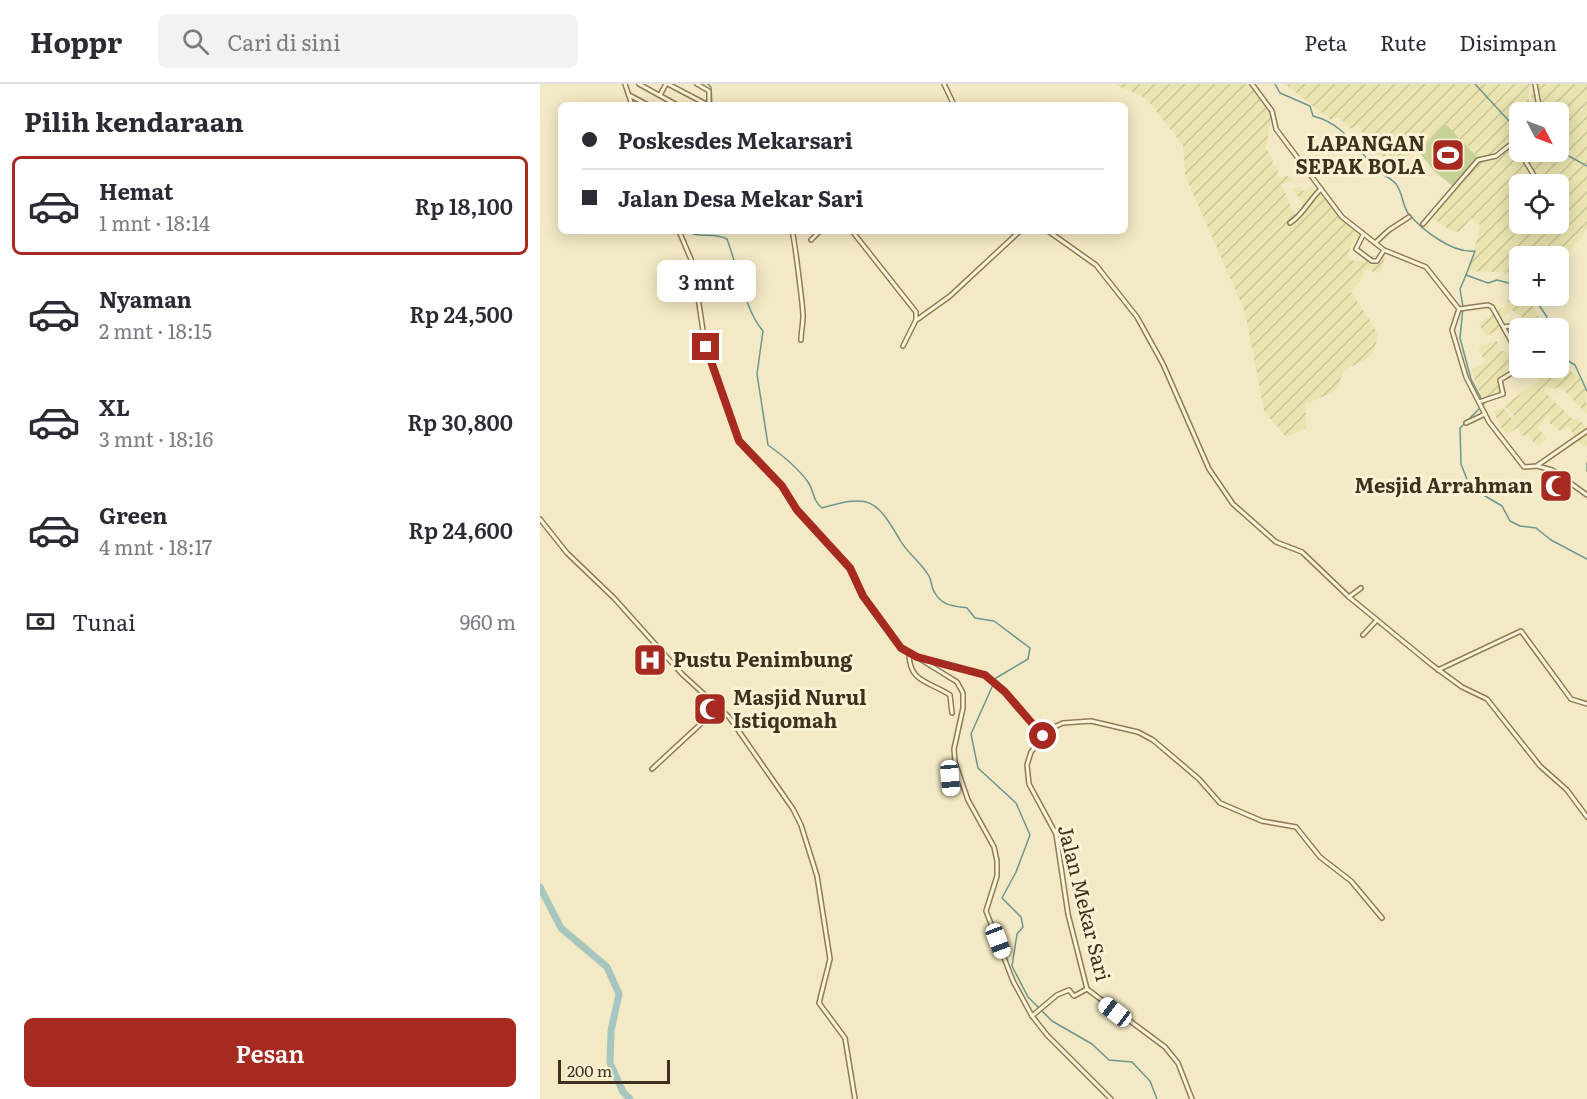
<!DOCTYPE html>
<html lang="id">
<head>
<meta charset="utf-8">
<style>
  :root { --surface:#fff; --page:#f2f2f3; --text:#2b2b33; --muted:#7c7c81; --line:#e1e1e2; --accent:#a72a20 }
  body { margin:0; font-family:Literata,serif; background:var(--page); color:var(--text); height:100vh; display:flex; flex-direction:column; font-size:22px; white-space:nowrap }
  * { box-sizing:border-box; margin:0 }
  p { font-size:20px; color:var(--muted) }
  .icon { flex:none; width:33px; height:33px; fill:none; stroke:currentColor; stroke-width:2; stroke-linecap:round; stroke-linejoin:round }
  .map { position:relative; flex:1; overflow:hidden }
  .sheet { display:flex; flex-direction:column; background:var(--surface); width:540px }
  .sheet>* { flex:none }
  .guide { position:absolute; left:18px; top:18px; width:570px; height:132px; border-radius:9px; box-shadow:0 3px 15px #0003; display:grid; align-content:center; height:132px; padding:0 24px; background:var(--surface) }
  .needle { width:39px; rotate:132deg }
  .controls { position:absolute; left:969px; top:18px; display:grid; gap:12px }
  .controls a { display:grid; place-items:center; width:60px; height:60px; border-radius:9px; background:var(--surface); box-shadow:0 3px 15px #0003; font-size:30px }
  .scale { position:absolute; left:18px; bottom:15px; width:112px; box-sizing:border-box; padding-left:6px; border:3px solid #3f301d; border-top:0; font-size:16px; line-height:21px; white-space:nowrap; color:#3f301d; -webkit-text-stroke:4px #faf2d5; paint-order:stroke }
  .end { position:absolute; width:27px; height:27px; margin:-14px; border:8px solid #a72a20; background:#fff; box-shadow:0 0 0 3px #fff }
  .from { border-radius:50% }
  .bubble { position:absolute; height:42px; border-radius:9px; background:var(--surface); box-shadow:0 3px 15px #0003; font-size:20px; font-weight:600; line-height:42px; text-align:center }
  .car { position:absolute; width:18px; height:36px; margin:-18px -9px; border-radius:8px; box-shadow:0 0 4px 2px #0007; background:linear-gradient(#fff 24%,#345 0 40%,#fff 0 76%,#345 0 86%,#fff 0) }
  .guide b { display:flex; align-items:center; gap:21px; height:57px; font-size:22px }
  .guide b+b { border-top:2px solid var(--line) }
  .guide i { width:15px; height:15px; background:var(--text) }
  ul { padding:0; list-style:none }
  li { display:flex; align-items:center; gap:18px; height:99px; margin:0 12px 9px; padding:0 12px; border:3px solid transparent; border-radius:9px }
  li div { flex:1 }
  li b { display:block; font-size:22px }
  li em { font-style:normal; font-weight:600 }
  li.on { border-color:var(--accent) }
  li>.icon { width:54px; height:54px; stroke-width:1.5 }
  h2 { padding:0 24px; font-size:27px; line-height:72px }
  .pay { display:flex; align-items:center; gap:15px; height:66px; padding:0 24px; font-size:22px }
  .pay p { margin-inline-start:auto }
  .cta { display:flex; gap:12px; margin-top:auto; padding:12px 24px }
  .cta a { flex:1; height:69px; border-radius:9px; background:var(--accent); color:#fff; font-size:24px; font-weight:600; line-height:69px; text-align:center }
  header { display:flex; align-items:center; gap:36px; box-sizing:border-box; height:84px; padding:0 30px; background:var(--surface); border-bottom:2px solid var(--line) }
  header strong { font-size:28px }
  nav { display:flex; gap:33px; margin-inline-start:auto; font-size:21px }
  .search { width:420px; height:54px; background:var(--page); display:flex; align-items:center; gap:15px; box-sizing:border-box; padding:0 21px; border-radius:9px; color:var(--muted); font-size:22px }
  main { display:flex; flex:1; min-height:0 }
  .map>svg:first-child { display:block }
</style>
</head>
<body>
<header>
<strong>Hoppr</strong>
<div class="search"><svg class="icon" aria-label="search" viewBox="0 0 24 24"><circle cx="10" cy="10" r="6"/><path d="M15 15l6 6"/></svg>Cari di sini</div>
<nav><a>Peta</a><a>Rute</a><a>Disimpan</a></nav>
</header>
<main>
<section class="sheet">
<h2>Pilih kendaraan</h2>
<ul>
<li class="on"><svg class="icon" aria-label="car" viewBox="0 0 24 24"><path d="M5 17H2v-5l4-1 3-4h7l3 4 3 1v5h-3M9 17h6M6 11h13"/><circle cx="7" cy="17" r="2"/><circle cx="17" cy="17" r="2"/></svg><div><b>Hemat</b><p>1 mnt · 18:14</p></div><em>Rp 18,100</em></li>
<li><svg class="icon" aria-label="car" viewBox="0 0 24 24"><path d="M5 17H2v-5l4-1 3-4h7l3 4 3 1v5h-3M9 17h6M6 11h13"/><circle cx="7" cy="17" r="2"/><circle cx="17" cy="17" r="2"/></svg><div><b>Nyaman</b><p>2 mnt · 18:15</p></div><em>Rp 24,500</em></li>
<li><svg class="icon" aria-label="car" viewBox="0 0 24 24"><path d="M5 17H2v-5l4-1 3-4h7l3 4 3 1v5h-3M9 17h6M6 11h13"/><circle cx="7" cy="17" r="2"/><circle cx="17" cy="17" r="2"/></svg><div><b>XL</b><p>3 mnt · 18:16</p></div><em>Rp 30,800</em></li>
<li><svg class="icon" aria-label="car" viewBox="0 0 24 24"><path d="M5 17H2v-5l4-1 3-4h7l3 4 3 1v5h-3M9 17h6M6 11h13"/><circle cx="7" cy="17" r="2"/><circle cx="17" cy="17" r="2"/></svg><div><b>Green</b><p>4 mnt · 18:17</p></div><em>Rp 24,600</em></li>
</ul>
<div class="pay"><svg class="icon" aria-label="cash" viewBox="0 0 24 24"><path d="M3 7h18v10H3z"/><circle cx="12" cy="12" r="2"/></svg>Tunai<p>960 m</p></div>
<div class="cta"><a>Pesan</a></div>
</section>
<div class="map">
<svg width="1047" height="1015" viewBox="0 0 1047 1015">
  <defs>
    <pattern id="farmland-furrows" width="10" height="10" patternUnits="userSpaceOnUse" patternTransform="scale(1.5)"><rect width="10" height="10" fill="#eae5b0"/><path d="M-1 1l2-2M0 10L10 0M9 11l2-2" fill="none" stroke="#cac597"/></pattern>
  </defs>
  <rect width="100%" height="100%" fill="#f3e9c4"/>
  <!-- farmland -->
  <g fill="url(#farmland-furrows)" fill-rule="evenodd">
    <path d="M574,0H710L725,14L732,27L726,65L732,74L733,81L738,85L737,94L748,92L754,97L741,100L756,133L761,129L762,118L752,105L759,103L763,107L773,102L824,154L816,155L811,162L808,170L810,176L825,178L829,172L845,171L843,183L838,189L823,185V193L811,208L838,249L834,268L827,275L804,286L796,307L766,320V344L746,353L724,327L705,228L645,91L643,61L606,14Z"/>
    <path d="M745,0H991L988,11L991,28H980L979,51L956,71L939,74L906,40L878,66L862,75H851L837,70L818,41L810,45L799,33L791,36Z"/>
    <path d="M993,0H1047V144L1032,165L1019,175L1018,172H980L979,189L926,187L932,176L940,141L931,134L919,148L911,147L891,133L940,75L957,72L979,54L980,68H1018V28H994L991,11ZM980,100H1018V140H980Z"/>
    <path d="M979,211L989,212L1001,238L993,244H987L983,234L972,226L958,239L961,245L946,252L939,240L968,220L967,217Z"/>
    <path d="M957,257L961,267L967,268L976,284L958,297L962,307L960,310L942,315L931,285L946,279L938,265L944,260Z"/>
    <path d="M1019,278L1045,298L1047,330L1020,302L1014,305L1007,303L1004,307L1032,335H1039L1047,345V361L1044,363L1028,343L1021,347L1008,338L1011,333L1008,331L998,343L1006,355L1000,361L994,359L988,350L982,352L977,344L967,350L960,342L954,328L963,324L972,335L974,331L964,322L998,297L992,284H1018Z"/>
  </g>
  <!-- garden -->
  <path fill="#c7d396" d="M906,40L939,75L914,103L895,88L878,67Z"/>
  <g fill="none" stroke-linecap="round" stroke-linejoin="round">
    <!-- stream -->
    <g stroke="#6c968f" stroke-width="1.5">
      <path d="M168,0L171,3L172,21"/>
      <path d="M735,0L740,9L770,22L773,32C802,39 815,62 834,83C840,90 850,93 856,100C863,109 862,121 868,129C882,146 913,170 935,167L926,191L948,199L957,196L980,202"/>
      <path d="M935,0L980,49"/>
      <path d="M1018,66L1047,82"/>
      <path d="M153,147V150C165,153 176,149 187,155C197,181 205,227 223,247L217,290L228,361C242,371 258,384 268,398C275,408 272,416 282,424C330,410 336,415 360,456C367,469 381,478 389,492C392,497 391,504 395,509C402,522 414,522 427,524L435,534L454,537L490,564L488,575L456,594L431,650L438,684L476,719L490,751L476,788L462,814L481,833L483,843L477,850L472,882L488,913L512,937L552,960L569,976L592,978L610,997L617,1015"/>
      <path d="M926,191L920,205L923,223L920,254L931,295L944,320L920,344L921,380L930,403L962,422L970,437L980,442L996,444L1011,456L1047,475"/>
      <path d="M993,212L1007,233L999,244"/>
      <path d="M1018,271L1035,281L1047,307"/>
      <path d="M1047,379V387"/>
    </g>
    <!-- river -->
    <path stroke="#a6c6bf" stroke-width="7" d="M0,803L21,844L67,883L79,910L71,947L70,979L83,1008L90,1015"/>
    <!-- street casing -->
    <g stroke="#917b58" stroke-width="6">
      <g id="street">
        <path d="M85,0L92,21"/>
        <path d="M99,0L137,21"/>
        <path d="M128,0L168,21"/>
        <path d="M157,0L169,7V21"/>
        <path d="M404,0L414,21"/>
        <path d="M712,0L732,27L736,45L802,133L844,166L886,183L919,225L912,246L926,293L949,338L984,383L997,382L1012,386L1047,411"/>
        <path d="M995,0L1000,28"/>
        <path d="M89,11L108,21"/>
        <path d="M120,11L126,0"/>
        <path d="M1000,23H1011L1013,28"/>
        <path d="M980,68L999,100"/>
        <path d="M750,139C764,130 769,116 781,105"/>
        <path d="M883,140L938,76L956,72L980,53"/>
        <path d="M139,147L153,180L165,260L199,357L242,402L257,426L310,485L323,512L362,565L377,573L445,591L465,607L503,652"/>
        <path d="M252,147C254,151 263,223 263,232C263,240 261,248 261,256"/>
        <path d="M312,147L376,228V236L363,262"/>
        <path d="M508,147L556,181L597,233L623,280L669,385L693,420L736,458L762,468L809,513L892,581L922,603L947,615L1000,682L1027,706L1047,733"/>
        <path d="M823,151L816,165L832,177H837L844,166"/>
        <path d="M271,156L280,147"/>
        <path d="M835,159L849,146L869,133"/>
        <path d="M919,225L948,221L952,223L980,273"/>
        <path d="M378,235L410,212L480,147"/>
        <path d="M964,243L970,242L978,256"/>
        <path d="M939,318L963,310L960,296L980,284"/>
        <path d="M926,339L945,330"/>
        <path d="M998,381L1047,347"/>
        <path d="M0,435L27,469L74,514L142,590L189,633L253,725L261,741L277,792L290,875L279,919L305,954L315,1015"/>
        <path d="M809,513L821,504"/>
        <path d="M823,551L837,536"/>
        <path d="M369,569C369,599 389,597 410,611L412,629"/>
        <path d="M380,575L417,598L423,609V624L414,665L415,678L428,716L454,763L457,777V792L446,827L473,897L492,932L517,911L529,906L534,912L547,905"/>
        <path d="M898,586L981,547L1031,615L1047,620"/>
        <path d="M112,685L179,623"/>
        <path d="M411,707V687L417,685"/>
        <path d="M492,932L507,951L571,1015"/>
        <path d="M652,1015L638,979L625,963L547,905L528,830L516,750L489,700L487,681L491,668L510,645L523,639L551,637L598,648L613,656L659,695L680,719L722,737L756,743L780,773L811,797L842,834"/>
      </g>
    </g>
    <!-- street -->
    <use href="#street" stroke="#fcf5d9" stroke-width="3"/>
  </g>
  <g fill="none" stroke-linecap="round" stroke-linejoin="round">
    <!-- route -->
    <path stroke="#a72a20" stroke-width="8" d="M166,263L199,357L242,402L257,426L310,484L323,512L361,564L377,573L445,591L465,608L503,652"/>
  </g>
  <!-- icons -->
  <defs>
    <g id="stadium-square" transform="scale(1.725)"><rect x="-9" y="-9" width="18" height="18" rx="4" fill="#a72a20" stroke="#faf2d5"/><path d="M0-5a6.5 5 0 1 0 0 10a6.5 5 0 1 0 0-10ZM-3.5-1.8h7v3.6h-7Z" fill="#fff"/></g>
    <g id="mosque-square" transform="scale(1.725)"><rect x="-9" y="-9" width="18" height="18" rx="4" fill="#a72a20" stroke="#faf2d5"/><path d="M3.5-4.9A6 6 0 1 0 3.5 4.9A5 5 0 1 1 3.5-4.9Z" fill="#fff"/></g>
    <g id="hospital-square" transform="scale(1.725)"><rect x="-9" y="-9" width="18" height="18" rx="4" fill="#a72a20" stroke="#faf2d5"/><path d="M-5-5h3v3.5h4V-5h3V5h-3V1.5h-4V5h-3Z" fill="#fff"/></g>
  </defs>
  <g fill-rule="evenodd">
    <use href="#stadium-square" x="908" y="71"/>
    <use href="#mosque-square" x="1016" y="402"/>
    <use href="#hospital-square" x="110" y="576"/>
    <use href="#mosque-square" x="170" y="625"/>
  </g>
  <g text-anchor="middle" stroke-width="6" stroke-linejoin="round" paint-order="stroke">
    <!-- poi labels -->
    <g font-size="20" font-weight="bold" fill="#3f301d" stroke="#faf2d5" text-anchor="end">
      <text x="885" y="67">LAPANGAN<tspan x="885" dy="23">SEPAK BOLA</tspan></text>
      <text x="993" y="409">Mesjid Arrahman</text>
      <text x="133" y="583" text-anchor="start">Pustu Penimbung</text>
      <text x="193" y="621" text-anchor="start">Masjid Nurul<tspan x="193" dy="23">Istiqomah</tspan></text>
    </g>
    <!-- street labels -->
    <g font-size="20" fill="#3f301d" stroke="#faf2d5">
      <text transform="translate(544 819) rotate(76)" y="7">Jalan Mekar Sari</text>
    </g>
  </g>
</svg>
<div class="controls">
<a><svg class="needle" viewBox="-14 -14 28 28"><path d="M0-13l5 13h-10z" fill="#e53935"/><path d="M0 13l5-13h-10z" fill="#7c7c81"/></svg></a>
<a><svg class="icon" aria-label="locate" viewBox="0 0 24 24"><circle cx="12" cy="12" r="6"/><path d="M12 2v4M12 18v4M2 12h4M18 12h4"/></svg></a>
<a>+</a>
<a>−</a>
</div>
<div class="scale">200 m</div>
<i class="end from" style="left:503px;top:652px"></i>
<i class="end" style="left:166px;top:263px"></i>
<div class="bubble" style="left:117px;top:176px;width:99px">3 mnt</div>
<i class="car" style="left:410px;top:694px;rotate:175deg"></i>
<i class="car" style="left:458px;top:857px;rotate:159deg"></i>
<i class="car" style="left:575px;top:928px;rotate:307deg"></i>
<div class="guide">
<b><i class="from"></i>Poskesdes Mekarsari</b>
<b><i></i>Jalan Desa Mekar Sari</b>
</div>
</div>
</main>
</body>
</html>
